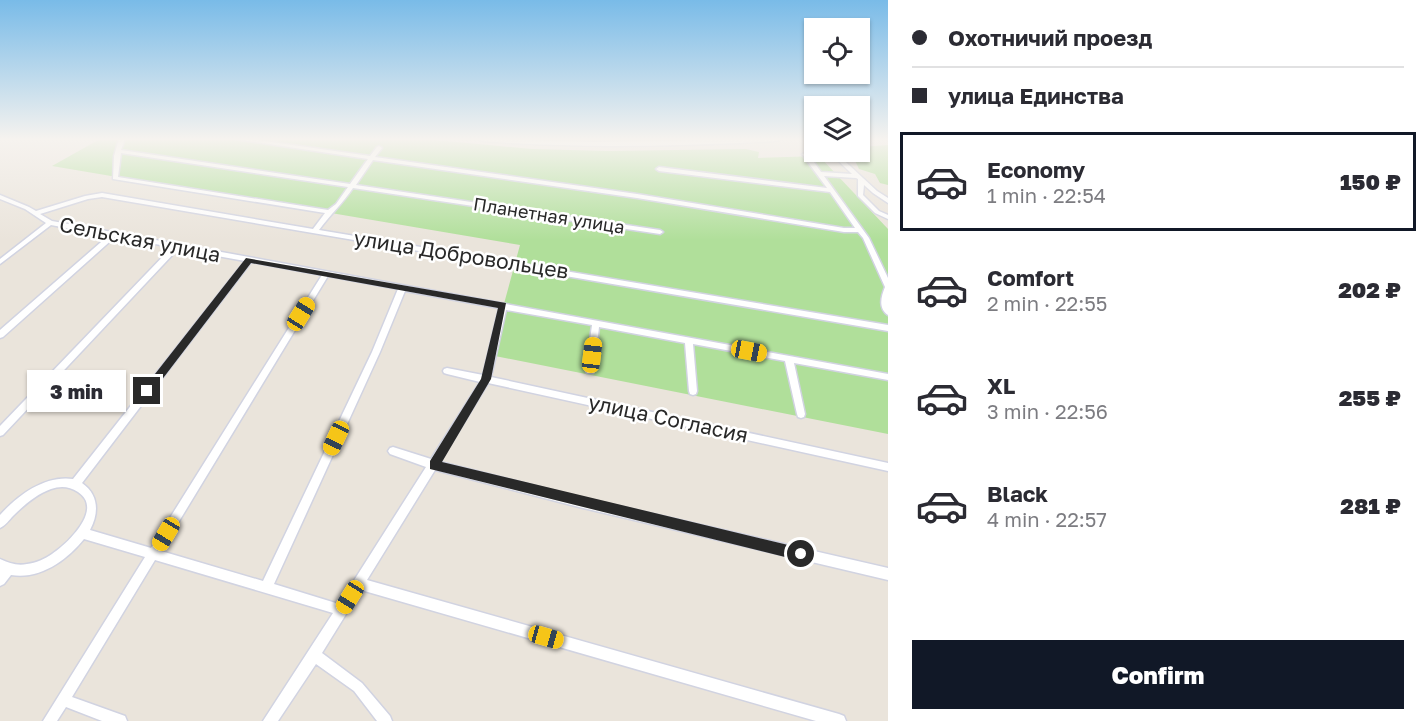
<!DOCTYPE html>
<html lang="en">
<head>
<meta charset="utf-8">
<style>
  :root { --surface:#fff; --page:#f7f7f7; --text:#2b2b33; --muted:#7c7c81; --line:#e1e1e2; --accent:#111827 }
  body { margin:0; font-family:"Golos Text",sans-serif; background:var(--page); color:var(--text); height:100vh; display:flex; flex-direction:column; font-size:22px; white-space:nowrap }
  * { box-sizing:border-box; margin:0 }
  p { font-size:20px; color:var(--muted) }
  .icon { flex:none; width:33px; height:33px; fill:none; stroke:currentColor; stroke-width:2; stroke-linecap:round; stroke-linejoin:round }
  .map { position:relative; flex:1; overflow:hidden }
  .details { display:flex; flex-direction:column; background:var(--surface); width:540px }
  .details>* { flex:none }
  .guide { display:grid; align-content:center; height:132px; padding:0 24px; background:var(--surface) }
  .controls { position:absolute; left:804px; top:18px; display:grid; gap:12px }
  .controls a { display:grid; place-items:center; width:66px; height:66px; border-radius:0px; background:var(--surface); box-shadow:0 2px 4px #0004; font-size:30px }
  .end { position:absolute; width:27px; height:27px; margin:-14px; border:8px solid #292929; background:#fff; box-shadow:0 0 0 3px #fff }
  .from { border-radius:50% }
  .bubble { position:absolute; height:42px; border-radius:0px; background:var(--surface); box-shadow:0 2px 4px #0004; font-size:20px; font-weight:800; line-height:42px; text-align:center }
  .car { position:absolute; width:18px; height:36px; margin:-18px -9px; border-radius:8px; box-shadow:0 0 4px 2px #0007; background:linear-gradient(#f5c518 24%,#345 0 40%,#f5c518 0 76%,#345 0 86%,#f5c518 0) }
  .guide b { display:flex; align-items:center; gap:21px; height:57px; font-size:22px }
  .guide b+b { border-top:2px solid var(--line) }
  .guide i { width:15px; height:15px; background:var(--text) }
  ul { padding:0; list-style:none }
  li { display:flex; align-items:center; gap:18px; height:99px; margin:0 12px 9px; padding:0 12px; border:3px solid transparent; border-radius:0px }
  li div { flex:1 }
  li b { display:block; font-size:22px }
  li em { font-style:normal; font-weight:800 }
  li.active { border-color:var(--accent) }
  li>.icon { width:54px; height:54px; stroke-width:1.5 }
  .cta { display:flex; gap:12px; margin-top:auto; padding:12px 24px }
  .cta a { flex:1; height:69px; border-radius:0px; background:var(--accent); color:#fff; font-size:24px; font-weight:800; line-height:69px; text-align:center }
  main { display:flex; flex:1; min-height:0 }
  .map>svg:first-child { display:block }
</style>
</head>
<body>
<main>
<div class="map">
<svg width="888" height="721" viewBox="0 0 888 721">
  <rect width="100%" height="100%" fill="#eae4db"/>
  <!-- green -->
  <g fill="#b0df9a">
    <path d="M100,139H424L532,149L608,151L746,149L759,152L758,158L819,156L888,229V434L490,355L520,245L52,166Z"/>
    <path d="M888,145V185L880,183L875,174L859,169L851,152H860V147Z"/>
  </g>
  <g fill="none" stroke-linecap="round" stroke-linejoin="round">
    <!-- street casing -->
    <g stroke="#d1d3e1" stroke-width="3">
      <path id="street" d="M119,139H125L121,150L350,184L368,159L235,139H250L370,156L377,147L379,146L382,148L375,157L637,194L844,228H855L830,192L659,171L656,169L659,167L827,188L802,154L814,151L820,152V153L809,155L821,172L852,174L829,152H835L877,191L888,198V203L873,193L864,185L863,195L879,211L888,215V219L875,213L858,196V179L856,178L824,176L869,238L888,278V315C878,308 881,297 885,287L863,238L858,232H844L637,198L373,160L356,185L660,230L663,232L660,234L353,188C343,203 330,215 319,230L888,325V331L102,197L88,199L40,214L52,221L888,374V380L794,363L805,414L804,417L801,418L798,417L797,414L785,361L693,344L697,391L696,394L693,395L690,394L689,391L685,343L599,327L594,371L593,373H587L586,371L592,325L506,310L491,377L888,463V471L488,383L440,462L579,497L888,568V580L579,507L435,470L367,580L839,714L844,716L846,721H816L361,590L322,653L362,683L390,716L392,721H377L354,691L316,664L278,721H263L333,613L155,560L72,697L125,716L127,721H102L66,707L57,721H43L145,557L84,539C67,560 40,580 11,575L4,584L0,586V559C9,563 17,566 27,564C36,563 45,559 52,554C68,543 104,509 78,492C69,486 60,486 51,489C37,494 24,505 13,516C9,520 6,525 0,528V515C18,495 45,475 73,479L245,261L178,249L3,435L0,436V426L172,247L115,237L3,337L0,338V330L108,236L51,225L0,264V259L46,223L25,209L0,199V195L29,207L36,211L85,196L102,193L313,229L325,213L113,179L114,156ZM121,153L348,187L336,204L328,210L118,177ZM251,262L322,275L151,548L90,530C99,513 99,495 82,483ZM328,276L398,289L372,352L263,581L161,551ZM405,291L499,308L483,375L447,368L444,369L443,371L444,373L447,374L480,382L431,459L393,447L390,448L388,451L390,454L426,467L339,604L274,584L380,352Z"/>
    </g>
    <!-- secondary casing -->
    <g stroke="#d1d3e1" stroke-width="3">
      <path id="secondary" d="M478,139L593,142L781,139L777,141C678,146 580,149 482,141Z"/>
    </g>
    <!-- street -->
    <use href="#street" fill="#fff" fill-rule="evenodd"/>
    <!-- secondary -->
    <use href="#secondary" fill="#fff" fill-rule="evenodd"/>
  </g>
  <!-- sky -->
  <linearGradient id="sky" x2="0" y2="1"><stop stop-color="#79bbe8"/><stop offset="0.58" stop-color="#f6f3ef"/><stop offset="1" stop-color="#f6f3ef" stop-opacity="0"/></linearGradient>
  <rect width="888" height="240" fill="url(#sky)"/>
  <!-- route -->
  <path fill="#292929" d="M246,258L506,303L491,379L442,462L801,548L806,550L807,554L806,559L801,561L430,469V461L481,379L498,308L251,263L151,394H144V388Z"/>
  <g text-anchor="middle" stroke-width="5" stroke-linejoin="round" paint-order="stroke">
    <!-- far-street labels -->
    <g font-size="18" fill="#292929" stroke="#fff">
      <text transform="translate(549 216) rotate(9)" y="6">Планетная улица</text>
    </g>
    <!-- street labels -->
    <g font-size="21" fill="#292929" stroke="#fff">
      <text transform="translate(140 240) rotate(11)" y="7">Сельская улица</text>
      <text transform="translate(461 255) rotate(9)" y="7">улица Добровольцев</text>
      <text transform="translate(668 419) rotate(12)" y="7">улица Согласия</text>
    </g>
  </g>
</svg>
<div class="controls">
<a><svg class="icon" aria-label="locate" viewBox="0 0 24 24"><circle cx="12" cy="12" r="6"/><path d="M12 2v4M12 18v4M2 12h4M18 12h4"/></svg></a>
<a><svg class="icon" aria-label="layers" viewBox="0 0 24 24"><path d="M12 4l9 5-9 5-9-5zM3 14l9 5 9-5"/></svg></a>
</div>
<i class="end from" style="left:801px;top:554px"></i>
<i class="end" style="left:147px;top:391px"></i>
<div class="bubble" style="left:27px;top:370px;width:99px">3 min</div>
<i class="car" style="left:301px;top:314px;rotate:32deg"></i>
<i class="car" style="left:749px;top:351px;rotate:101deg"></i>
<i class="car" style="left:592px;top:355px;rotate:7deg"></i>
<i class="car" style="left:336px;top:438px;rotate:205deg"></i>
<i class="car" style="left:166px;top:534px;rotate:211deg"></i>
<i class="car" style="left:350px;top:597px;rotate:212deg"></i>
<i class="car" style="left:546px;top:637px;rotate:106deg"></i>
</div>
<section class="details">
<div class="guide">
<b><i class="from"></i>Охотничий проезд</b>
<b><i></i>улица Единства</b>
</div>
<ul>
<li class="active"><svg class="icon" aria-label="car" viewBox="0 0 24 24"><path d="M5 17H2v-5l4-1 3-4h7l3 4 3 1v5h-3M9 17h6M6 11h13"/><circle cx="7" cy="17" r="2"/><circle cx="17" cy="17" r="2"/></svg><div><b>Economy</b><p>1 min · 22:54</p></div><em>150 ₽</em></li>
<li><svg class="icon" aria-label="car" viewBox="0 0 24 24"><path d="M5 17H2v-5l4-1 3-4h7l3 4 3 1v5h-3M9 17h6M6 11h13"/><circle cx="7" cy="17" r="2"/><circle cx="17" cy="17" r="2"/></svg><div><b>Comfort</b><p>2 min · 22:55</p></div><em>202 ₽</em></li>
<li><svg class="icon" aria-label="car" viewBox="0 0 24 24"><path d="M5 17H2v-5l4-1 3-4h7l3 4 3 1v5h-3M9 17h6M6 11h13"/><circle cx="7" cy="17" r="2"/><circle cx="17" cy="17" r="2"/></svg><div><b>XL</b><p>3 min · 22:56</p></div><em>255 ₽</em></li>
<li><svg class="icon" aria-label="car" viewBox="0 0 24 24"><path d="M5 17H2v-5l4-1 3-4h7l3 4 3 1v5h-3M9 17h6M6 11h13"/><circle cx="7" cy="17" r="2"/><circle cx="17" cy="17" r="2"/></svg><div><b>Black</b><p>4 min · 22:57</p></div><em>281 ₽</em></li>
</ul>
<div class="cta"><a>Confirm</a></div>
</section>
</main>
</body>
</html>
